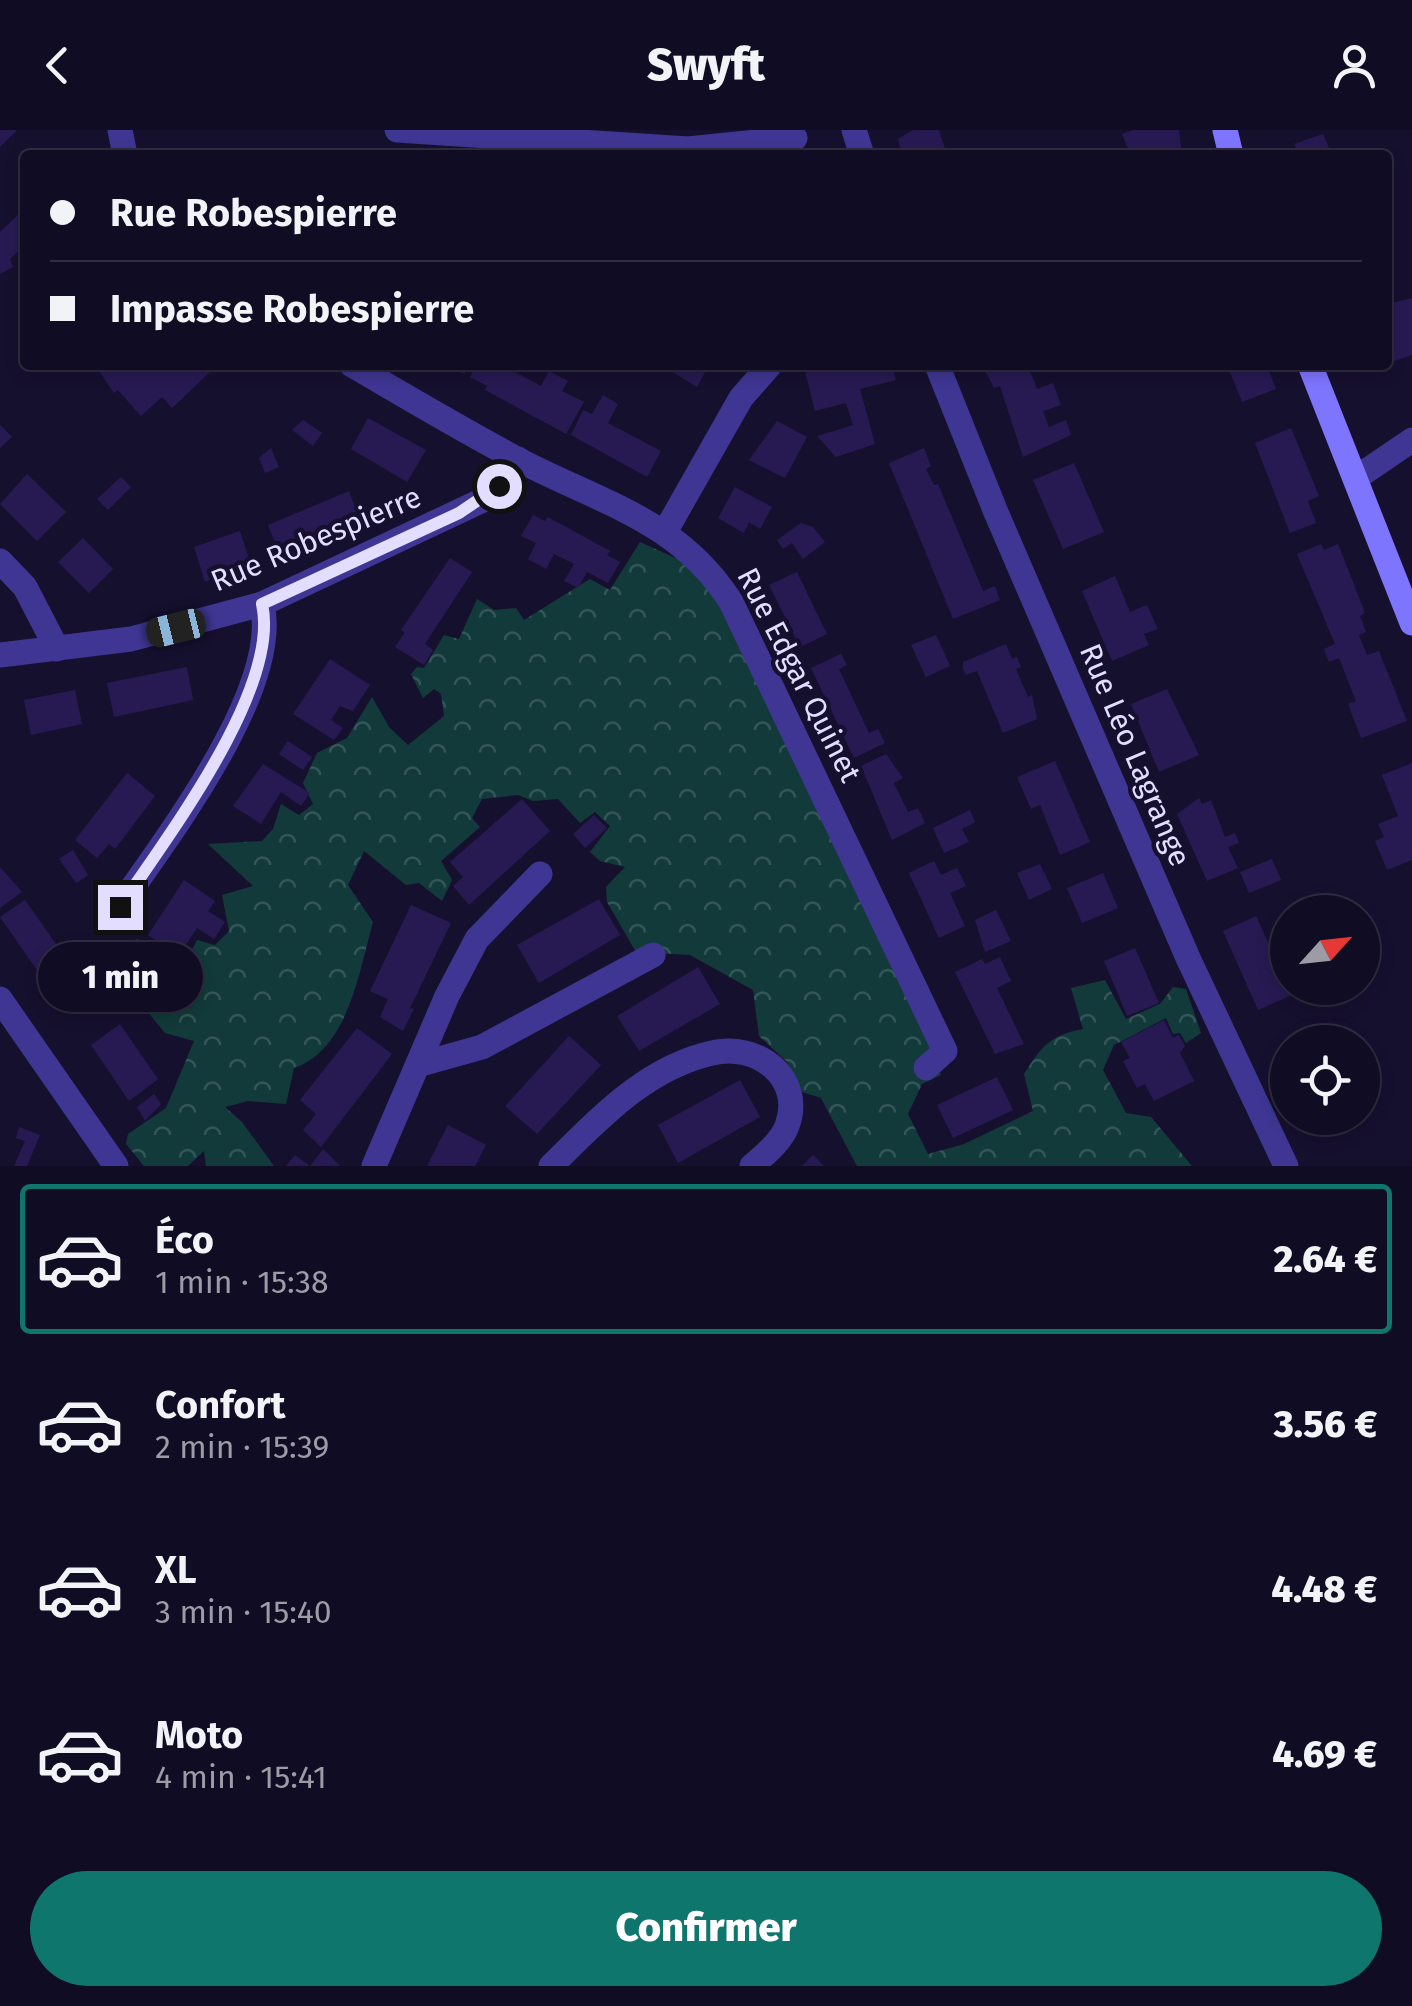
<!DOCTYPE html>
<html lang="fr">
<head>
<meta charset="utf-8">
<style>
  :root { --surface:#100c23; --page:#1e1a30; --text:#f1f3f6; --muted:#9c9ba6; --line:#302c41; --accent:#0f766e }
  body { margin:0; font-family:"Fira Sans",sans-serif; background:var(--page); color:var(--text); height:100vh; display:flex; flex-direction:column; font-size:38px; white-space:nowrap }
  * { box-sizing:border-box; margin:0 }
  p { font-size:32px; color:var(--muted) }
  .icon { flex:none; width:55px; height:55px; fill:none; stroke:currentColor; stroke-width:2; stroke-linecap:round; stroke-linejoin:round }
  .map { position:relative; height:1036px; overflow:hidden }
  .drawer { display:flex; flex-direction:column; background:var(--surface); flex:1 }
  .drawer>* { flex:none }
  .banner { position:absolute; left:20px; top:20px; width:1372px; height:220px; border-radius:10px; box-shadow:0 5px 15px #0003,0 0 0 2px var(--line); display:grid; align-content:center; height:220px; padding:0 30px; background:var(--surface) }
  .needle { width:65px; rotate:63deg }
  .buttons { position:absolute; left:1270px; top:765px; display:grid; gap:20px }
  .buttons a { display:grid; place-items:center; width:110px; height:110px; border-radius:50%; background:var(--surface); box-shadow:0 5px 15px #0003,0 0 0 2px var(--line); font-size:50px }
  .end { position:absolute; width:45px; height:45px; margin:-22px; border:12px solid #e3deff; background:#111; box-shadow:0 0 0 5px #111 }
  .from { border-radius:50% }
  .bubble { position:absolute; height:70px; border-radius:35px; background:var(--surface); box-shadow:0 5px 15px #0003,0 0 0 2px var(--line); font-size:32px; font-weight:800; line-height:70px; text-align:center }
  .car { position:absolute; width:30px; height:60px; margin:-30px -15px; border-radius:12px; box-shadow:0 0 8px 2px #0007; background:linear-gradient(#222 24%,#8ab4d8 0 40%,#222 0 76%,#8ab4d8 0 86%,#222 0) }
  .banner b { display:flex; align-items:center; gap:35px; height:95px; font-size:38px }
  .banner b+b { border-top:2px solid var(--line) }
  .banner i { width:25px; height:25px; background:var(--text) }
  ul { padding:18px 0 0; list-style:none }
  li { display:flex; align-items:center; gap:30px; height:150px; margin:0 20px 15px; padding:0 10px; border:5px solid transparent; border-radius:10px }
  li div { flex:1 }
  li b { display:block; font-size:38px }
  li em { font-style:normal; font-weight:800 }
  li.selected { border-color:var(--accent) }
  li>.icon { width:90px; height:90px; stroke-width:1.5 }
  .button { display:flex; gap:20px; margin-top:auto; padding:20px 30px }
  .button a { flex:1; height:115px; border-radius:60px; background:var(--accent); color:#fff; font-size:40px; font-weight:800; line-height:115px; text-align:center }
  header { display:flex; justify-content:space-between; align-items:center; height:130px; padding:0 30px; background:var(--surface); font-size:45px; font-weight:800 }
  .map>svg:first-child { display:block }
</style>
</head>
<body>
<header><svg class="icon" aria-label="back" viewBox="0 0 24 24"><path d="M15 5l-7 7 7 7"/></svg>Swyft<svg class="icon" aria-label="person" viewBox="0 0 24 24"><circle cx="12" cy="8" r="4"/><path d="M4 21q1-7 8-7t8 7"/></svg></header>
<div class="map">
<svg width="1412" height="1036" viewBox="0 0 1412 1036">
  <defs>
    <pattern id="forest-crowns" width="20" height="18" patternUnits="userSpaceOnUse" patternTransform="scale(2.5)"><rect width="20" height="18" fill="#123a3a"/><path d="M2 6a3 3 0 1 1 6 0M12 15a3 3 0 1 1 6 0" fill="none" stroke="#345658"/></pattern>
  </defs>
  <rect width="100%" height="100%" fill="#16102f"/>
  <!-- forest -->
  <path fill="url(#forest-crowns)" d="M640,412L693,436L721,473L918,887L941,945L922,954L908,984L928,1024L964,1014L1033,981L1024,944C1042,916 1050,905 1083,899L1071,858L1105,850L1126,889L1160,874L1173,857L1186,859L1201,903L1186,913L1180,903L1173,904L1166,888L1114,915L1103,940L1126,983L1151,987L1192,1036H857L821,968L802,962L787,932L759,906L753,860L690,825L636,822L607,772L606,757L625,737L600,731L590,722L610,696L595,682L580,693L558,669L533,671L518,665L482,669L472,688L480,697L441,731L452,750L442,771L419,753L406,755L364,721L348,755L373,792C359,842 348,920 294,938L286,974L248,971L225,977L242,992L274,1036H206L204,1021L188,1036H144L126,1014L128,1004L166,978L194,911L165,903L147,881L143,842L122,816L137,809L187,830L197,810L215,815L229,801L222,765L253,756L208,714L262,711L273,699L281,674L299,685L313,674L303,653L317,623L347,608L372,567L389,597L408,615L444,586L441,564L434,559L423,568L411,544L417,537L424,538L444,505L459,509L477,469L494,480L516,478L524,490L590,449L610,460Z"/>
  <!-- building -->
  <g fill="#271a52">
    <path d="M0,0H17L0,17Z"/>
    <path d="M913,0H939L947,25H902L898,9Z"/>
    <path d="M1133,0H1179L1182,25H1131L1122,4Z"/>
    <path d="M1323,4L1332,25H1298L1294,14Z"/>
    <path d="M25,78V115L10,129L13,137L0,144V102Z"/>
    <path d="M1412,168V225L1389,233L1388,174Z"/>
    <path d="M95,235H204L210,242L172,278L162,267L141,286L118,260L114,263Z"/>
    <path d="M438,235H470L465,244Z"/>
    <path d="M476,235H502L541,256L549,241L568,251L562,261L584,272L566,304L485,260L487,256L470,247Z"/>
    <path d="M661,235H709L697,257Z"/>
    <path d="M815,235H892L896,250L860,259L875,314L836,327L817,306L853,295L846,273L815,281L804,238Z"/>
    <path d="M982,235H1028L1037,259L1053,253L1061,275L1043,281L1049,297L1066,290L1071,305L1023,327L1000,256L994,258Z"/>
    <path d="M1227,235H1267L1276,259L1242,272Z"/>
    <path d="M603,265L618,274L608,293L661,321L647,347L571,305L583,280L592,284Z"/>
    <path d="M368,288L426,320L407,352L351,319Z"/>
    <path d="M303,290L322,303L313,316L292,300Z"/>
    <path d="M777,291L807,307L785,348L749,330Z"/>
    <path d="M0,295L12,307L0,318Z"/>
    <path d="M1291,298L1319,366L1308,371L1316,393L1290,403L1255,313Z"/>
    <path d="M271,318L279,337L265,343L259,328Z"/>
    <path d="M924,318L931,336L926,339L934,355L938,354L983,461L995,456L1000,470L953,489L889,333Z"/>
    <path d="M1074,333L1104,402L1063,419L1033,350Z"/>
    <path d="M27,344L66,382L37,411L0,374Z"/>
    <path d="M121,347L131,357L108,380L97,369Z"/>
    <path d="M735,357L772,377L760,399L749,392L744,403L718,388Z"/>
    <path d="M349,361L358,386L279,423L268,395Z"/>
    <path d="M533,385L545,391L548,387L610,421L607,425L620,432L608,453L587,442L578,458L564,451L574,434L554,424L546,439L528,429L536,413L521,406Z"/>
    <path d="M801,393L813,397L825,412L803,429L792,413L783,419L777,410Z"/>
    <path d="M240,401L250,432L205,452L194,417Z"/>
    <path d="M83,408L113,439L89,463L58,432Z"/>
    <path d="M1321,414L1324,420L1338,414L1365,483L1360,486L1366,502L1359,505L1367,525L1379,521L1407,591L1361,608L1348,574L1356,571L1339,528L1329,532L1324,519L1335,514L1297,424Z"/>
    <path d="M450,428L472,442L425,514L433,520L424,535L395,517L405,502L401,500Z"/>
    <path d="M797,442L827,504L800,517L769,455Z"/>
    <path d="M1115,446L1130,482L1147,475L1158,499L1144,504L1149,515L1112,531L1082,461Z"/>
    <path d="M936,505L950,536L926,547L911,515Z"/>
    <path d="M1006,514L1012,529L1017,527L1021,537L1016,539L1028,567L1032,565L1037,589L1003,603L977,541L966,545L963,539V532Z"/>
    <path d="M841,524L847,535L839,539L869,603L878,599L885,613L854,628L811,538Z"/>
    <path d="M330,529L370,555L353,581L340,576L331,590L343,598L334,610L293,584Z"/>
    <path d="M187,537L193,570L114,587L107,553Z"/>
    <path d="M1167,559L1199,625L1159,642L1131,574Z"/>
    <path d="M75,560L82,594L31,605L24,570Z"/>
    <path d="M288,611L312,627L303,640L279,624Z"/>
    <path d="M886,624L903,648L894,653L908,682L918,678L925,693L892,710L861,636Z"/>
    <path d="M1055,631L1090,712L1060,725L1040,675L1031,679L1017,647Z"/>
    <path d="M1412,633V730L1387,740L1375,711L1384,707L1378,694L1398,686L1382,645Z"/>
    <path d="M263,634L310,663L301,676L281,662L261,694L233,676Z"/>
    <path d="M127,643L155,666L115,719L109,714L97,728L75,710Z"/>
    <path d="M1199,668L1202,674L1211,670L1225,707L1235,703L1239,713L1228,717L1238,738L1207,751L1177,684Z"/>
    <path d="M522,669L550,701L469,775L453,756L463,747L450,732Z"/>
    <path d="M970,680L975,692L962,699L969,712L944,723L933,698Z"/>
    <path d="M594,685L607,698L585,718L573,704Z"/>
    <path d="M73,720L88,745L76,753L59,729Z"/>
    <path d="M1272,729L1281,750L1249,763L1240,742Z"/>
    <path d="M934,731L941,745L957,738L966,756L950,763L965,796L939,808L909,743Z"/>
    <path d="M1040,734L1052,759L1029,770L1017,743Z"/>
    <path d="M0,737L22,762L0,778Z"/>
    <path d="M1103,743L1118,778L1082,793L1067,758Z"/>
    <path d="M184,750L215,771L208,781L225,792L214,809L197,798L178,826L148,805Z"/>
    <path d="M599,769L620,805L539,853L517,815Z"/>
    <path d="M25,770L87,858L62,876L0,787Z"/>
    <path d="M411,775L451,793L410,878L414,879L403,901L380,887L388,869L370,861Z"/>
    <path d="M996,780L1011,811L985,822L975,790Z"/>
    <path d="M1256,786L1292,865L1258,880L1223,801Z"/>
    <path d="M1135,818L1159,873L1127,886L1104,831Z"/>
    <path d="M1000,827L1011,851L997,858L1024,914L995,924L955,842L982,829L985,834Z"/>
    <path d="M698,837L720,874L639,921L617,886Z"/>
    <path d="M1164,890L1173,908L1179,905L1185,916L1180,923L1194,951L1154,971L1145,954L1137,958L1123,931L1130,928L1121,912Z"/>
    <path d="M120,894L158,949L129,971L91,915Z"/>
    <path d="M357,898L392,924L321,1017L303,1000L316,984L300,970Z"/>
    <path d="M569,906L601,935L537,1004L505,976Z"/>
    <path d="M997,947L1013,980L953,1008L937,975Z"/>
    <path d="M740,950L760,987L678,1033L658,995Z"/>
    <path d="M154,964L161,974L145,991L137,977Z"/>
    <path d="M1314,988H1350L1321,1003Z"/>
    <path d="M448,995L486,1015L475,1036H427Z"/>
    <path d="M19,997L40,1005L27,1036H14L25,1011L16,1008Z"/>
    <path d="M323,1019L340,1036H310Z"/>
    <path d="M295,1025L310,1036H286Z"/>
    <path d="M813,1025L824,1036H802Z"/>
  </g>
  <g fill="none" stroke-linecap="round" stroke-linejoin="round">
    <!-- street -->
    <g stroke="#3e3692" stroke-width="25">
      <path d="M120,0L125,25"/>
      <path d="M397,0L688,19L795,8"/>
      <path d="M854,0L862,25"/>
      <path d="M352,235C407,267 462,300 519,330C601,373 679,390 731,472L945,921L926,938"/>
      <path d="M937,235L995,380L1188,828L1286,1036"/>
      <path d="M1356,348L1412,310"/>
      <path d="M665,402L741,268L770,235"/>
      <path d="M0,431L25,457L57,519"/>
      <path d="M0,525L131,509L262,474L483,370L518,329"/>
      <path d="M119,777C167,707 282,558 262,474"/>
      <path d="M0,869L116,1036"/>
      <path d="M421,934L482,917L653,825"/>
      <path d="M374,1036L447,866L477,809L540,744"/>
      <path d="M551,1036C598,990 645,938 712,923C756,912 805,947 787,996C781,1012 764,1025 752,1036"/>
    </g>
    <!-- secondary -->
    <g stroke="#7e75ff" stroke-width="25">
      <path d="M1225,0L1231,25"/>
      <path d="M1310,235L1412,493"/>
    </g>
  </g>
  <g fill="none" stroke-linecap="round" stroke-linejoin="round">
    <!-- route -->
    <path stroke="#e3deff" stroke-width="12" d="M120,777C167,707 281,558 262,474L459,383L499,356"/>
  </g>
  <g text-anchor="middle" stroke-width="9" stroke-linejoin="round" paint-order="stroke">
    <!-- street labels -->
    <g font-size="30" fill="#e3deff" stroke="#16102f">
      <text transform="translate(316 409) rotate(-23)" y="10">Rue Robespierre</text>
      <text transform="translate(799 545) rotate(63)" y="10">Rue Edgar Quinet</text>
      <text transform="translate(1135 625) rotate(67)" y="10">Rue Léo Lagrange</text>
    </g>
  </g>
</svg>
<div class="buttons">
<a><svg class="needle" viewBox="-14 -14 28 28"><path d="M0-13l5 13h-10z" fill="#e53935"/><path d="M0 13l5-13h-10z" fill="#9c9ba6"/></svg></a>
<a><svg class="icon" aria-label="locate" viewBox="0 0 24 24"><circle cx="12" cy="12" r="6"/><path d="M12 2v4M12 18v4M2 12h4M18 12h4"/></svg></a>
</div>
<i class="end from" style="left:499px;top:356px"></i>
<i class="end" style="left:120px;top:777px"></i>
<div class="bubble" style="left:38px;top:812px;width:165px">1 min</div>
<i class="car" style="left:176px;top:498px;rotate:256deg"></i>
<div class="banner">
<b><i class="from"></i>Rue Robespierre</b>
<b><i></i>Impasse Robespierre</b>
</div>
</div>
<section class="drawer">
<ul>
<li class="selected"><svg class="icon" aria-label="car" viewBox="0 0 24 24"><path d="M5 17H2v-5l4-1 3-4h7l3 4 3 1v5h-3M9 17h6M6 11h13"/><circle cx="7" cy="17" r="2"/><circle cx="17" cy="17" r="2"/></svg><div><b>Éco</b><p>1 min · 15:38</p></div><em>2.64 €</em></li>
<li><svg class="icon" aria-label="car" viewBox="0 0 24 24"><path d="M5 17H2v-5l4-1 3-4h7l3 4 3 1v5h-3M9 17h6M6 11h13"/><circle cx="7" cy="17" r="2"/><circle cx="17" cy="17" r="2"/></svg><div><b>Confort</b><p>2 min · 15:39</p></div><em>3.56 €</em></li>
<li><svg class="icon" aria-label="car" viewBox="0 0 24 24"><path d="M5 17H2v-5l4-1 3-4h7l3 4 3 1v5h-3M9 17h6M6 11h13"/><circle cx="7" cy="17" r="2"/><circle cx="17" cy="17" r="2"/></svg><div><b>XL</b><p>3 min · 15:40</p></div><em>4.48 €</em></li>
<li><svg class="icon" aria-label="car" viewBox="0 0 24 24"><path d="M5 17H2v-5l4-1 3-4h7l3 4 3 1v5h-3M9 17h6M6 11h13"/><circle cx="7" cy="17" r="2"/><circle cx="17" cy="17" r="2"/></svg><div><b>Moto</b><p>4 min · 15:41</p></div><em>4.69 €</em></li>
</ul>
<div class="button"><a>Confirmer</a></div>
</section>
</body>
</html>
